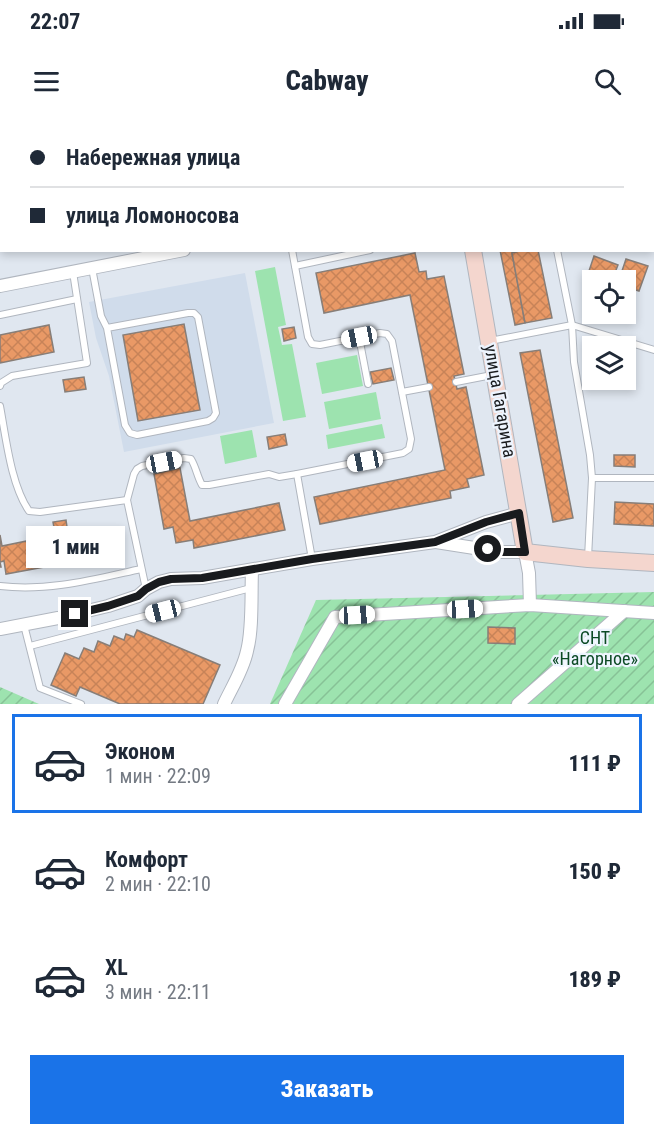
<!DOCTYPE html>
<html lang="ru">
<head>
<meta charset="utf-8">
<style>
  :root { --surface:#fff; --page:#f6f6f7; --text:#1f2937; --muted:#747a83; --line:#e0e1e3; --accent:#1a73e8 }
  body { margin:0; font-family:"Roboto Condensed",sans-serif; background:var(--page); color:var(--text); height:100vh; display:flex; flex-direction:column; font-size:22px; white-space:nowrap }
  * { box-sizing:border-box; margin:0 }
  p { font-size:20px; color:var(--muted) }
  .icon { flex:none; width:33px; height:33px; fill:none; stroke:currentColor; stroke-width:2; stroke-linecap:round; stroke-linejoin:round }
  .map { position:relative; height:584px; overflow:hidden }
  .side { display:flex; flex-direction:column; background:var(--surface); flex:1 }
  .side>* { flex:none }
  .top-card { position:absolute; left:0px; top:0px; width:654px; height:132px; box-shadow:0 3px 9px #0003; display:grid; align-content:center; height:132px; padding:0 30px; background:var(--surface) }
  .controls { position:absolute; left:582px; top:150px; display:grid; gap:12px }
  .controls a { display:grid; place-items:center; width:54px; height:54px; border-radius:0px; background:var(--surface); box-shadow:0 3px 9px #0003; font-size:30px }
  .end { position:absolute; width:27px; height:27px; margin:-14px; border:8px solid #191b1e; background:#fff; box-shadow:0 0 0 3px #fff }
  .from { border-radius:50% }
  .bubble { position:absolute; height:42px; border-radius:0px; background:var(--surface); box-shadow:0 3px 9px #0003; font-size:20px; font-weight:800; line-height:42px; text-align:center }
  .car { position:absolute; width:18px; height:36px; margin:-18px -9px; border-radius:8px; box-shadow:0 0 4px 2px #0007; background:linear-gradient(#fff 24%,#345 0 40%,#fff 0 76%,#345 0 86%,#fff 0) }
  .top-card b { display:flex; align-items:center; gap:21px; height:57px; font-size:22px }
  .top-card b+b { border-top:2px solid var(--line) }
  .top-card i { width:15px; height:15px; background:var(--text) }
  ul { padding:10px 0 0; list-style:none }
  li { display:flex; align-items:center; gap:18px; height:99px; margin:0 12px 9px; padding:0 18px; border:3px solid transparent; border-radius:0px }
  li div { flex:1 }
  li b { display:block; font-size:22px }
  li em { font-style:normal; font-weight:800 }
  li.on { border-color:var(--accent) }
  li>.icon { width:54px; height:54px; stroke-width:1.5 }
  .button { display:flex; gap:12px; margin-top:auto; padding:12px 30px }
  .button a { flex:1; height:69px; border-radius:0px; background:var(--accent); color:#fff; font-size:24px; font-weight:800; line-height:69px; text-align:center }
  .status { display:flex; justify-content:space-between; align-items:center; height:42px; padding:0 30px; background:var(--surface); direction:ltr }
  .status svg { height:16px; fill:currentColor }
  header { display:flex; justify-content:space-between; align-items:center; height:78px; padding:0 30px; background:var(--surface); font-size:27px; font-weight:800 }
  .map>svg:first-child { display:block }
</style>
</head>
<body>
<div class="status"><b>22:07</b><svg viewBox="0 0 49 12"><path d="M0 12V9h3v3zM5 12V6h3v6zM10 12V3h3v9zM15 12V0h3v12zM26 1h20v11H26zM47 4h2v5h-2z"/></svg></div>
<header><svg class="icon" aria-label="menu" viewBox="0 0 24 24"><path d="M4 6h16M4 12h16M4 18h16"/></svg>Cabway<svg class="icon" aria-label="search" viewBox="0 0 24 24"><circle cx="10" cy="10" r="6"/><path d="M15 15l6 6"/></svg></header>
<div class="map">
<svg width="654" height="584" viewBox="0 0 654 584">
  <defs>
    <pattern id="garden-furrows" width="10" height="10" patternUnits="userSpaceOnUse" patternTransform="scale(1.5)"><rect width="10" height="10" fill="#9de3af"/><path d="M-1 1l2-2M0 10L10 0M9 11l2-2" fill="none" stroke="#87c296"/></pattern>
    <pattern id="building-cross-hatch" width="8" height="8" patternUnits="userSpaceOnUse" patternTransform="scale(1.5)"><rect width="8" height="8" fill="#e99966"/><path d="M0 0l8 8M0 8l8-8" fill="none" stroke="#c78358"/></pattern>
  </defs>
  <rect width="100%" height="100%" fill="#e0e7f0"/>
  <!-- built -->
  <path fill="#d0dceb" d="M245,153L274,303L124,332L109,256L96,218L89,182Z"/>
  <!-- green -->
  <g fill="#9de3af">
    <path d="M275,147L286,205L278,207L282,225L292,224L306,297L283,301L255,151Z"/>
    <path d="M357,235L363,266L322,274L316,243Z"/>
    <path d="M376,272L381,299L329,309L324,282Z"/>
    <path d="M382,304L385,318L328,329L326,315Z"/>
    <path d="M252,310L257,337L225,344L220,316Z"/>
  </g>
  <!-- garden -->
  <g fill="url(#garden-furrows)">
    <path d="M654,472V584H270L316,480Z"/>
    <path d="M0,567L39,584H0Z"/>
  </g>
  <!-- building -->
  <g fill="url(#building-cross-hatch)" stroke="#877e78" stroke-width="1.5">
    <path d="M0,35L2,42V87L0,88Z"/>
    <path d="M500,130H523L512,133L525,203L515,205Z"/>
    <path d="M523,130H538L552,198L525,203L512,133Z"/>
    <path d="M415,133L419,152L426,151L427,159L444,156L464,254L454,256L457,269L466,267L484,355L467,359L469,367L450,371L451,378L320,404L314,377L445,350L410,175L324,193L316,153Z"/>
    <path d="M594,136L618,145L612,160H607L588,154Z"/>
    <path d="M626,139L648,146L639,171L626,167V160H619Z"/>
    <path d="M184,204L200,290L138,301L123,215Z"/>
    <path d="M49,205L54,232L0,243V215Z"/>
    <path d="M294,207L296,218L284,221L282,209Z"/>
    <path d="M540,230L573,398L553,402L520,233Z"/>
    <path d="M391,248L394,260L373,264L370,252Z"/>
    <path d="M84,257L86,269L65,272L63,260Z"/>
    <path d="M285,314L287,325L269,329L267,317Z"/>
    <path d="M614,335H635V347L614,346Z"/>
    <path d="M180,348L190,401L279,383L285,410L194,428L193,420L176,423L173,407L164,409L154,354Z"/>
    <path d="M615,382L654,384V406L614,404Z"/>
    <path d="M66,400L68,414L80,412L82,423L93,421L96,437L61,444L53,402Z"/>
    <path d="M0,415L2,426L56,415L61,444L6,454L4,441L0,442L1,447H0Z"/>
    <path d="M488,507L515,508V524L488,523Z"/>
    <path d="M137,510L220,545L203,584H120L80,567L76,576L51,565L65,533L79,539L84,528L94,532L98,521L110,526L114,516L124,520L126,514L134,517Z"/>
  </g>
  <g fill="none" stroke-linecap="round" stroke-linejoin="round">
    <!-- lane casing -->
    <g stroke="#b0b6bf" stroke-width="8">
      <g id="lane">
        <path d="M52,0V2"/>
        <path d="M245,0V2"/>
        <path d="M336,2L342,0"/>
        <path d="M292,130L308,217L312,224L320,225L380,213L387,214L392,221L411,319L409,329L403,333L297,354"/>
        <path d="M557,130L572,205L574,242L590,335L592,358H654"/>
        <path d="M295,146L370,130"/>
        <path d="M92,148L101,196L107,208L125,305L130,313L137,315L208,301L213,298L216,293L198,197L194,193H188L107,208"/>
        <path d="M0,195L77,179"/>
        <path d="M359,217L368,264"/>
        <path d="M490,221L572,205L654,230"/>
        <path d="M456,262L492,255"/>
        <path d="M0,266L1,263L12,256L87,243L73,152"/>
        <path d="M402,272L429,267"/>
        <path d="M0,286C6,318 11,365 29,391L40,392L127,380"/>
        <path d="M588,438L592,358"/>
        <path d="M0,466C48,472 95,459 141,449"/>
        <path d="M146,469L127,380L134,354L137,349L142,346L184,338L191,339C196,347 197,356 202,365H209L269,354L279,357L297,354L312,439"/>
        <path d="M24,505L40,568L81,584"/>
        <path d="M30,526L251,468"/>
      </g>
    </g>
    <!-- street casing -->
    <g stroke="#b0b6bf" stroke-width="14">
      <g id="street">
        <path d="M652,119H654"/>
        <path d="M0,166L184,130"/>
        <path d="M436,422L500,432H525L529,453L530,485"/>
        <path d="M0,509L58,498L108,486L138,476L146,469L159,462L171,459L202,458L312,439L435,422L486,402L519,393"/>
        <path d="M224,584C232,567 243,550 247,531C253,509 251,474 252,450"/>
        <path d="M285,584L335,497L530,485L654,493"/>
        <path d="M518,584L624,491"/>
      </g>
    </g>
    <!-- secondary casing -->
    <g stroke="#b0b6bf" stroke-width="18">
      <g id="secondary">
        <path d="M449,0L450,2"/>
        <path d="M473,130L525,432L588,439L654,443"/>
      </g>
    </g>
    <!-- lane -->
    <use href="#lane" stroke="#fff" stroke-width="6"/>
    <!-- street -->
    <use href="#street" stroke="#fff" stroke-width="12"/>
    <!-- secondary -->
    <use href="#secondary" stroke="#f4d6ce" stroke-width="16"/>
  </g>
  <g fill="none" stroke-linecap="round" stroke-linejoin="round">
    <!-- route -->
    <path stroke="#191b1e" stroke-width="8" d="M75,494L108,486L138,476L146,469L159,462L171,459L202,458L312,439L435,422L486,402L519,393L525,432H500L488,429"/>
  </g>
  <g text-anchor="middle" stroke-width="4.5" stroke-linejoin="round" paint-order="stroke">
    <!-- street labels -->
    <g font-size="18" fill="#191b1e" stroke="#edf4fe">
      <text transform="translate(500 281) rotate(80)" y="6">улица Гагарина</text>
    </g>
    <!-- park labels -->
    <g font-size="18" fill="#0c4a25" stroke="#edf4fe">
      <text x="595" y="524">СНТ<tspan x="595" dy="21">«Нагорное»</tspan></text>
    </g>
  </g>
</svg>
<div class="controls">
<a><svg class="icon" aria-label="locate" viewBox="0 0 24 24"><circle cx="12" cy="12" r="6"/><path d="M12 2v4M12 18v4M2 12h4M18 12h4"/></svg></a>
<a><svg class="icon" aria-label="layers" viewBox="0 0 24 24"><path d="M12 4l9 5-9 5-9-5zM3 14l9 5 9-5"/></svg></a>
</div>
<i class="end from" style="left:488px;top:429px"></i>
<i class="end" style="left:75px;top:494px"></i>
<div class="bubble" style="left:26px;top:406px;width:99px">1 мин</div>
<i class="car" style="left:359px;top:217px;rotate:259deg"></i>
<i class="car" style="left:365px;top:341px;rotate:259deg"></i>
<i class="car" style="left:164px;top:342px;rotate:79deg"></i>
<i class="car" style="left:465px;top:489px;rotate:87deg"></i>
<i class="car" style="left:163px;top:491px;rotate:256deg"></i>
<i class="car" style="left:357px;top:495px;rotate:87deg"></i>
<div class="top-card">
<b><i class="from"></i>Набережная улица</b>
<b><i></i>улица Ломоносова</b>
</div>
</div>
<section class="side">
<ul>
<li class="on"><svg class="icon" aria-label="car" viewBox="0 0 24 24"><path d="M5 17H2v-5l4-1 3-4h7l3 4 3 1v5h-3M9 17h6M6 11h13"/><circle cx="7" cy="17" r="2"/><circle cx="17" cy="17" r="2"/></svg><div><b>Эконом</b><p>1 мин · 22:09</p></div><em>111 ₽</em></li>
<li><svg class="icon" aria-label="car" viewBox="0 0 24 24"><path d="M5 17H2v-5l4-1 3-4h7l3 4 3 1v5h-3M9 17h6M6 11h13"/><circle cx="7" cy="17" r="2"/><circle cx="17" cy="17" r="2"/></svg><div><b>Комфорт</b><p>2 мин · 22:10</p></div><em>150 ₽</em></li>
<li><svg class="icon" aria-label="car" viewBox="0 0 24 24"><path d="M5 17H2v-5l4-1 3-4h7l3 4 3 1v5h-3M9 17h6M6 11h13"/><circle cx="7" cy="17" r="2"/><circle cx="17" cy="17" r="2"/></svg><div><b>XL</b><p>3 мин · 22:11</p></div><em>189 ₽</em></li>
</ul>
<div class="button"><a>Заказать</a></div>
</section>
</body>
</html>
